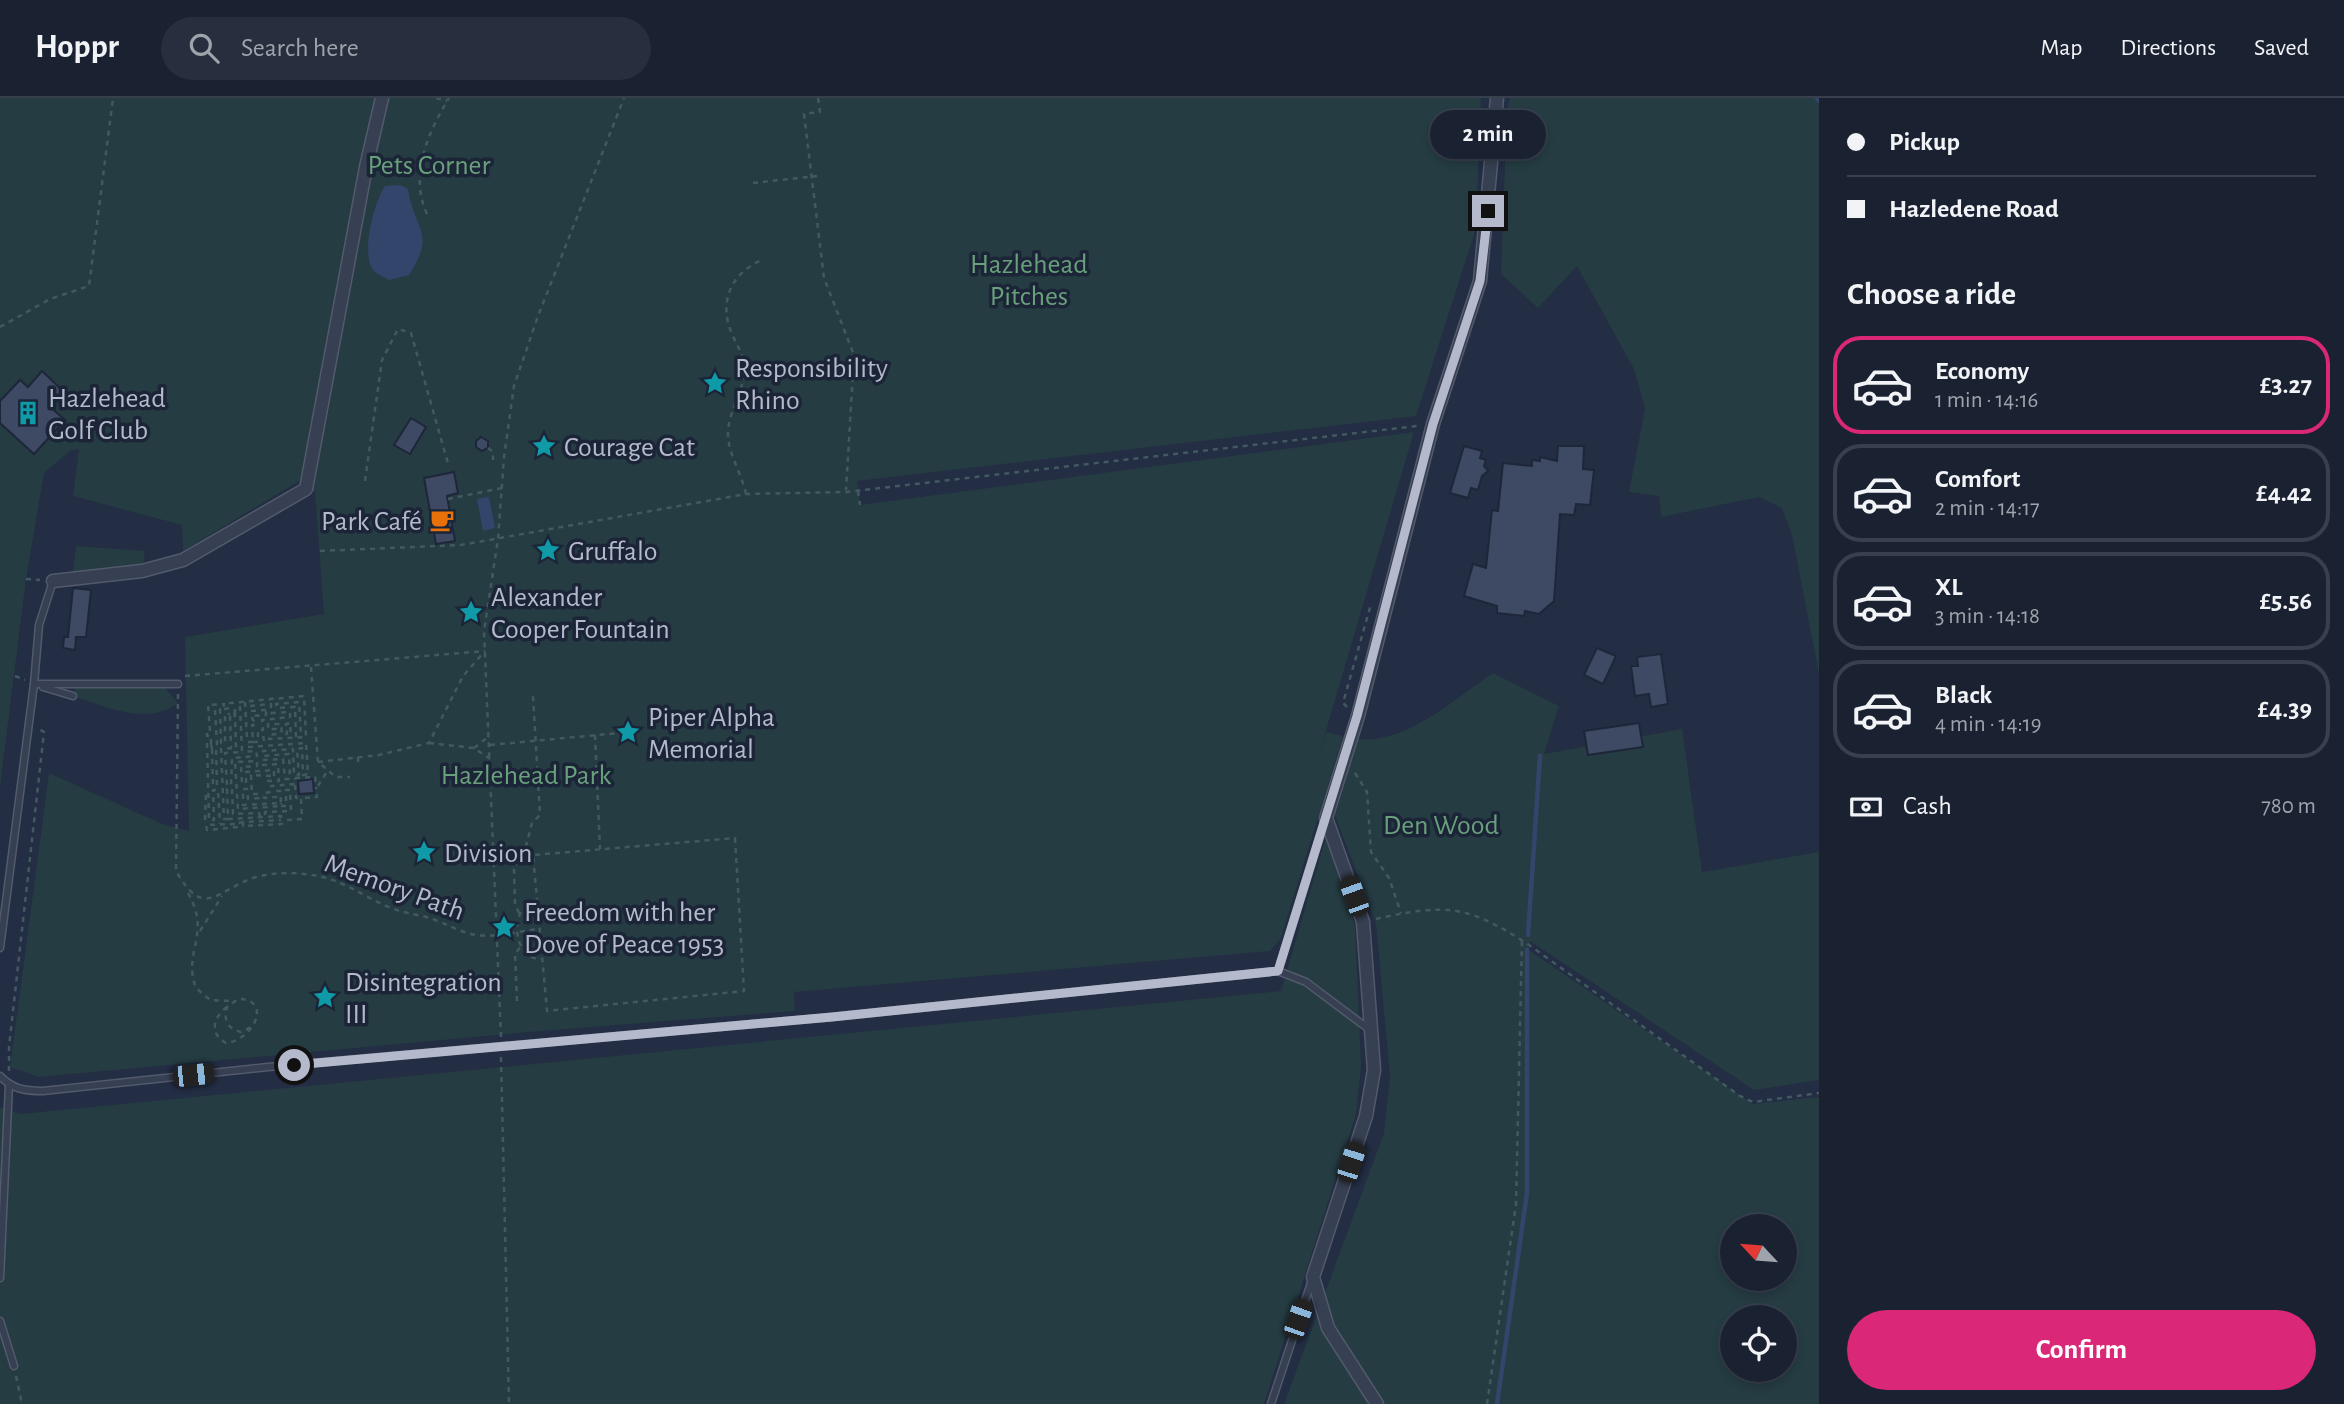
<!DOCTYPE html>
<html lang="en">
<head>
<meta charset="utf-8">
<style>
  :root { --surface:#1a2232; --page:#272f3e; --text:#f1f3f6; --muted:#9fa4ac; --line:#383f4d; --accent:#db2777 }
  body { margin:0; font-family:"Alegreya Sans",sans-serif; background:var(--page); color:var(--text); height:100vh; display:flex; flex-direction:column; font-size:26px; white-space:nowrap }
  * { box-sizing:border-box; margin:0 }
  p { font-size:23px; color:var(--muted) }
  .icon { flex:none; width:38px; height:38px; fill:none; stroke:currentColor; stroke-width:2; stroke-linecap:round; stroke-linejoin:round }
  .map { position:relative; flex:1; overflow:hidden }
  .side { display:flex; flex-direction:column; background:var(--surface); width:525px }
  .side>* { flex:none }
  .top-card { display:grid; align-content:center; height:154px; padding:0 28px; background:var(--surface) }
  .needle { width:46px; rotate:296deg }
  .controls { position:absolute; left:1720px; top:1116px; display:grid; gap:14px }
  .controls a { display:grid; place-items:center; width:77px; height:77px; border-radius:50%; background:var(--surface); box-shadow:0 4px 10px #0003,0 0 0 2px var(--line); font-size:35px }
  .end { position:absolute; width:32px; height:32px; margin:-16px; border:9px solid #b4bacc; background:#111; box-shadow:0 0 0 4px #111 }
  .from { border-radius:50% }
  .bubble { position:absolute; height:49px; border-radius:24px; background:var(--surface); box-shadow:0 4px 10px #0003,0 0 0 2px var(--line); font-size:23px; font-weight:700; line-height:49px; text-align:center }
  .car { position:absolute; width:21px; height:42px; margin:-21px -10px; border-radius:9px; box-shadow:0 0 5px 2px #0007; background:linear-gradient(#222 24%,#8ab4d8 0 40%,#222 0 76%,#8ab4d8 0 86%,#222 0) }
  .top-card b { display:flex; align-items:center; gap:24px; height:66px; font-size:26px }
  .top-card b+b { border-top:2px solid var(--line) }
  .top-card i { width:18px; height:18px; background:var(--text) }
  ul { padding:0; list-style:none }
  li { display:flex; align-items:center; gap:21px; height:98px; margin:0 14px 10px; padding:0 14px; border:4px solid var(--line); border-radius:28px }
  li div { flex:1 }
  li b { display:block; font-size:26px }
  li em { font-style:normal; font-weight:700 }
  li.selected { border-color:var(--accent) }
  li>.icon { width:63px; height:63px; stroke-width:1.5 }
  h2 { padding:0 28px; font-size:32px; line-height:84px }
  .pay { display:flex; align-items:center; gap:18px; height:77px; padding:0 28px; font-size:26px }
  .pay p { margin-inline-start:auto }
  .button { display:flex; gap:14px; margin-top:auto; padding:14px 28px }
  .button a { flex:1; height:80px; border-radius:42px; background:var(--accent); color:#fff; font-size:28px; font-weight:700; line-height:80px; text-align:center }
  header { display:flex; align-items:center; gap:42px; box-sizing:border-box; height:98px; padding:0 35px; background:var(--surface); border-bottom:2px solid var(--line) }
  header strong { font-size:33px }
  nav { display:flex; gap:38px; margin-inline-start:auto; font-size:24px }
  .search { width:490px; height:63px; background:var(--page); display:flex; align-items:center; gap:18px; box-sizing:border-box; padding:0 24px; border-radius:38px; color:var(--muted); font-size:26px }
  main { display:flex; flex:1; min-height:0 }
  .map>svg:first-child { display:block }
</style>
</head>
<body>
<header>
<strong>Hoppr</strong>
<div class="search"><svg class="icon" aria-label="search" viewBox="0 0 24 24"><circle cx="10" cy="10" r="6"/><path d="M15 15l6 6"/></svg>Search here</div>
<nav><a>Map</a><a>Directions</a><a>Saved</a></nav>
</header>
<main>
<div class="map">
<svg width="1819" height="1306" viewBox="0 0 1819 1306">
  <rect width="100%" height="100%" fill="#232d43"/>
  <!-- green -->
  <g fill="#253c43" fill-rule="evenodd">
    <path d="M0,0H1481L1476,130L1416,318L857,383L860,407L1414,334L1317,663L1326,634L1343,638L1281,840L1270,853L794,894L795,913L540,933L39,979L10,969L49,675L162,726L189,733L185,539L324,516L315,394L299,383L183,453L182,427L73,398L79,351L70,353L44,375L26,481L0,689Z"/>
    <path d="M1510,0H1819V576L1792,437L1782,410L1759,399L1661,419L1659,398L1629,394L1645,311L1634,271L1577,168L1538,210L1501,176L1507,10Z"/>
    <path d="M76,448L145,453L142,473L72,480Z"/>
    <path d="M1493,575L1559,608L1544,656L1682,631L1702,774L1819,754V982L1754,992L1530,843L1529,852L1753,1006L1819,999V1306H1284L1384,1035L1390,979L1376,825L1335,718L1358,641C1407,646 1454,601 1493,575ZM1732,1129H1785V1181H1732ZM1732,1220H1785V1272H1732Z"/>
    <path d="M163,588L178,605C148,628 105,609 73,598L75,589Z"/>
    <path d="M1326,739L1355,827L1361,968L1356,1016L1264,1306H0V1009L20,1016L1281,893Z"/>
  </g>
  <!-- water -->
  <g fill="#34456b">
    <path d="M400,87L408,91C414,132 437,134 409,177L389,182C385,179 378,177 374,173C360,157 374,104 385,88Z"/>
    <path d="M489,399L495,430L483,433L477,401Z"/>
  </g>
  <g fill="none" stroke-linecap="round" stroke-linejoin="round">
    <!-- stream -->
    <g stroke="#34456b" stroke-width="4.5">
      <path d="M1817,0L1819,3"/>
      <path d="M1528,837L1540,658"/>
      <path d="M1497,1306L1527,1095V852"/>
    </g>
  </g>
  <!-- building -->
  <g fill="#3e4963" stroke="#1e2639" stroke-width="2">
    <path d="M42,273L63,293L49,308L65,322L34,356L0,325V303L20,282L28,289Z"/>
    <path d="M411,320L426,329L410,356L394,347Z"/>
    <path d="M481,339L488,343V350L482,353L476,349V343Z"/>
    <path d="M1464,348L1482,353L1480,360L1486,362L1484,368L1488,373L1482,378L1478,392L1471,390L1468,400L1450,395Z"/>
    <path d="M1558,348H1584L1583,371L1594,372L1590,407L1576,406L1574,417L1560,416L1554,503L1539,516L1525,513L1524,518L1497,515V508L1464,498L1473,466L1486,470L1492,412L1498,413L1503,365L1532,368V362L1540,363V359L1557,363Z"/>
    <path d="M454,374L458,395L447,398L455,443L436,446L424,380Z"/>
    <path d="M73,490L91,492L86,539H76L75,552L63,550L64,539H68Z"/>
    <path d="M1597,550L1616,558L1603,586L1584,577Z"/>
    <path d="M1661,556L1668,606L1651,609L1649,596L1635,598L1631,568H1638L1637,559Z"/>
    <path d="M1639,625L1643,649L1588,657L1584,633Z"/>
    <path d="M313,681L314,695L299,696L298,683Z"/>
  </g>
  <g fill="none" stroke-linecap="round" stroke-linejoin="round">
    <!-- service casing -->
    <g stroke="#525a6c" stroke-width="9">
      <g id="service">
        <path d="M34,586H178"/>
        <path d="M43,589L73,598"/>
        <path d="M0,850L34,586L39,527L53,483"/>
        <path d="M1278,873L1306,884L1370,932"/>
        <path d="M0,978C13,991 24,993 43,993L268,969L832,919L1278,873L1325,722"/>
        <path d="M0,1180L9,987"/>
        <path d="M0,1223L14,1268"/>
        <path d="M1271,1306L1312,1182"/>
      </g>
    </g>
    <!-- minor casing -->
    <g stroke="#525a6c" stroke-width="15">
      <g id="minor">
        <path d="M53,483L142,473L183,462L306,391L366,69L382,0"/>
        <path d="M1377,1306L1328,1230L1313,1179L1366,1018L1374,972L1363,824L1326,720L1358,618L1433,326L1480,183L1497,0"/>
      </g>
    </g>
    <!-- path -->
    <g stroke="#435960" stroke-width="2.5" stroke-dasharray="5 5" stroke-linecap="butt">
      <path d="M436,0L447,3"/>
      <path d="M818,0L820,14L804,16L824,180L854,257L846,392"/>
      <path d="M753,85L817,78"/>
      <path d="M427,116C409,78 428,34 449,0"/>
      <path d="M0,229L50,201L89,188L113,0"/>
      <path d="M488,350L493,354V362"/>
      <path d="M365,383L382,262L398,231L411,235L449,369"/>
      <path d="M858,393L860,407"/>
      <path d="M746,396C742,376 727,354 728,334C729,312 745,292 744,271C744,256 738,250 732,236C718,204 731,175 762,162"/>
      <path d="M448,401L502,390"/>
      <path d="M320,453L461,447L746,396L846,394L1417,328"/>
      <path d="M26,481L40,482"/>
      <path d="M311,569L318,664L336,679H350"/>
      <path d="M15,578L25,582"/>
      <path d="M185,578L485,553"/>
      <path d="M178,596L176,773C204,822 216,793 253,780C272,774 292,774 311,777C342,780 366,801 394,811C404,815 415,816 426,819C441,823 455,832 471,836C492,841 518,833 540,831"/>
      <path d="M245,604L247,640"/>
      <path d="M250,608L271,606V615L290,614V625"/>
      <path d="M1347,609L1343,605L1371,506"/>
      <path d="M224,611L230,610V605L304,598L306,639L269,641V637L277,636L276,631H268V626H281L282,636H287L286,626L290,625L291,640"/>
      <path d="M251,613L266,612V607"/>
      <path d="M235,616V610L240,609L242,654L225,655L227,687H231L232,660L257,658L256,653L242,654"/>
      <path d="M595,637L600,751"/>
      <path d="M296,639L295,609L277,610L276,606L299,604L301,637"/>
      <path d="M264,643L263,637L258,638V632H263L262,622L290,619"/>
      <path d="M253,644H248V649L306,645L308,676L303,677L302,650L297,651L299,677H294L293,651L263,653V658L289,656L290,681H285L283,661L262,662L263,667L278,666L279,683H267"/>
      <path d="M258,644H253L252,627H256L251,618L266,617V612"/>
      <path d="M207,645L209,722H214L213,692H218L220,726"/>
      <path d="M429,645L474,650L490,661"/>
      <path d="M211,646V638H207V633H210L208,607L224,606L223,611"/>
      <path d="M490,647L619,635"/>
      <path d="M474,650L488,639"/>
      <path d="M212,651L213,687"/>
      <path d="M358,659V669"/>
      <path d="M318,664L379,657L429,645L463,578L485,553"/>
      <path d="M1355,675L1367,694L1371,754L1389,780L1401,815"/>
      <path d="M271,678L251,677L252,696H259V700L248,701L247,691H243V707L281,705L280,693H276V699L264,700V695L271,694V688L295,686V680"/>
      <path d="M274,678V672L246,674V685H242L241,669L257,668V663L235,664L238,711L281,708V705"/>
      <path d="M295,680L315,679L316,687"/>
      <path d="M217,687L216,651H212L211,646H217L215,612L220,611L221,645H225V616H230"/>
      <path d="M295,687L296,700H301"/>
      <path d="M318,688L328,672"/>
      <path d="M281,708H286V692H290L291,713L265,714V719L281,718L282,726L243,728V724L281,722"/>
      <path d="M260,719L259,715L233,716L232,691H227L228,721L265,719"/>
      <path d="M228,721H224L221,651L236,650L235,616H230L231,650"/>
      <path d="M205,722L206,695"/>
      <path d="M287,722L302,721L301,700L317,699L316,689"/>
      <path d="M235,726L206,727L207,732L238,729V725L243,724"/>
      <path d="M735,740L744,893L547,913L533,757Z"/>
      <path d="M188,795C212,837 182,854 196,890L210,902L232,903"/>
      <path d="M536,802C508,808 512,863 542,861"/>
      <path d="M519,815L515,806L514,771L525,752L532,725L540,717L533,598"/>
      <path d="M1376,821C1447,805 1468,807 1529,847L1740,998L1753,1004L1819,995"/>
      <path d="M200,833L222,798"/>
      <path d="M517,903L515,856L521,848"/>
      <path d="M227,909C213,919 209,936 226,945C254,942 273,901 238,901L227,909C223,922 228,931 241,934L253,928"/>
      <path d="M501,939L484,533L498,441L504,359L514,288L538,218L624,0"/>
      <path d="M501,959L509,1306"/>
      <path d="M9,973V949L44,634L39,631"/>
      <path d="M16,1278L22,1306"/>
      <path d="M1487,1306L1516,1106L1522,842"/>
    </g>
    <!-- service -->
    <use href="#service" stroke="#373f52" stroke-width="6"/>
    <!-- minor -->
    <use href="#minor" stroke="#373f52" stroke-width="12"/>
  </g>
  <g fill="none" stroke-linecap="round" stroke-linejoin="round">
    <!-- route -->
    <path stroke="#b4bacc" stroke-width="9" d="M294,967L832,919L1278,873L1357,618L1433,326L1480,183L1488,113"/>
  </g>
  <!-- icons -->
  <defs>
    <g id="sight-bare" transform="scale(1.89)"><path d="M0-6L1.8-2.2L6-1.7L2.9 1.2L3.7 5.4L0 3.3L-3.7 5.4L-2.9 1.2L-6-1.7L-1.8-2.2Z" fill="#0f9aa8" stroke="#1c2437" stroke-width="2.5" paint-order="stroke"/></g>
    <g id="building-bare" transform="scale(1.89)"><path d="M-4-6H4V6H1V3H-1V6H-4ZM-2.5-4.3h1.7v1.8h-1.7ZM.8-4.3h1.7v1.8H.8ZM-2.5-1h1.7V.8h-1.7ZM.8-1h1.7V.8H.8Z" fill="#0f9aa8" stroke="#1c2437" stroke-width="2.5" paint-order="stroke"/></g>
    <g id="cafe-bare" transform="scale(1.89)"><path d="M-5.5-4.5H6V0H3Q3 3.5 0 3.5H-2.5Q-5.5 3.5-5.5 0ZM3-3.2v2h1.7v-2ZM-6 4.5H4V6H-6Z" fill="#e8710a" stroke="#1c2437" stroke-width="2.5" paint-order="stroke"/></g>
  </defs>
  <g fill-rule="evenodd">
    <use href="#sight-bare" x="715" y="285"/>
    <use href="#building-bare" x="28" y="315"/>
    <use href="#sight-bare" x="544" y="348"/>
    <use href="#cafe-bare" x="442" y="422"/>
    <use href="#sight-bare" x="548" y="452"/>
    <use href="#sight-bare" x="471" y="514"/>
    <use href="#sight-bare" x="628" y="634"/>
    <use href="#sight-bare" x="424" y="754"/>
    <use href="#sight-bare" x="504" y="829"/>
    <use href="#sight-bare" x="325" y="899"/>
  </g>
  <g text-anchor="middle" stroke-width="7" stroke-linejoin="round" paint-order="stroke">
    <!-- park labels -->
    <g font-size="28" fill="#69a07c" stroke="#1c2437">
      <text x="429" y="76">Pets Corner</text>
      <text x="1029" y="175">Hazlehead<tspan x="1029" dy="32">Pitches</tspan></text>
      <text x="526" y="686">Hazlehead Park</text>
      <text x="1441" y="736">Den Wood</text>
    </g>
    <!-- poi labels -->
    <g font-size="28" fill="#b4bacc" stroke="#1c2437" text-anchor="start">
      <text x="735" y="279">Responsibility<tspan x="735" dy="32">Rhino</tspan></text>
      <text x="48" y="309">Hazlehead<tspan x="48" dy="32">Golf Club</tspan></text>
      <text x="564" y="358">Courage Cat</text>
      <text x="422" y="432" text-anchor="end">Park Café</text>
      <text x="568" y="462">Gruffalo</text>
      <text x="491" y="508">Alexander<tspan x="491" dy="32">Cooper Fountain</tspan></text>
      <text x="648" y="628">Piper Alpha<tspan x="648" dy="32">Memorial</tspan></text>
      <text x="444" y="764">Division</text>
      <text x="524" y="823">Freedom with her<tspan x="524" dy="32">Dove of Peace 1953</tspan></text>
      <text x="345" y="893">Disintegration<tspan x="345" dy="32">III</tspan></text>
    </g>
    <!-- street labels -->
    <g font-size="28" fill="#b4bacc" stroke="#1c2437">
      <text transform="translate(395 788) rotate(20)" y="10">Memory Path</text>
    </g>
  </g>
</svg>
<div class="controls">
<a><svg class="needle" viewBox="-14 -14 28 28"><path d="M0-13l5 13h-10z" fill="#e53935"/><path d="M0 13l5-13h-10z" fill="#9fa4ac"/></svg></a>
<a><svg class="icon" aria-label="locate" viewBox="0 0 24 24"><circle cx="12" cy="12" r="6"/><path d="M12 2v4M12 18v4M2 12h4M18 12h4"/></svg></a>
</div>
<i class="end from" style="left:294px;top:967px"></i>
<i class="end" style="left:1488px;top:113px"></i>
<div class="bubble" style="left:1430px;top:12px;width:116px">2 min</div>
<i class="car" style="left:1354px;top:798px;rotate:340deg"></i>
<i class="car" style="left:193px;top:977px;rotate:84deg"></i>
<i class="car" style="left:1351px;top:1064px;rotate:18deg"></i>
<i class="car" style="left:1298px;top:1221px;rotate:19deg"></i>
</div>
<section class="side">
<div class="top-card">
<b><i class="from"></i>Pickup</b>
<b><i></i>Hazledene Road</b>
</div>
<h2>Choose a ride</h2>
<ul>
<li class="selected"><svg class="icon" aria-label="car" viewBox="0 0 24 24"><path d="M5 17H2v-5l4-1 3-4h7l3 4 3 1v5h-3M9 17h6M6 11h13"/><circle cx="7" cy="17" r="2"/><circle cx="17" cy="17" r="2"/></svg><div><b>Economy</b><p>1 min · 14:16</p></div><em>£3.27</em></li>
<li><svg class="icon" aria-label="car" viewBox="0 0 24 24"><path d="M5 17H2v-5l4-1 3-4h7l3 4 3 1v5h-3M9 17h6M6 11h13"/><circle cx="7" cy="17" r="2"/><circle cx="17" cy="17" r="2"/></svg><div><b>Comfort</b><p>2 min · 14:17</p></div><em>£4.42</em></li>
<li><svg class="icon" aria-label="car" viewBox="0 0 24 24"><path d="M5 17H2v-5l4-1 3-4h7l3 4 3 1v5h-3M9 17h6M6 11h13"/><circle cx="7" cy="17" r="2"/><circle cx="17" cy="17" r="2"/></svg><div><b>XL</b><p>3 min · 14:18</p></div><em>£5.56</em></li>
<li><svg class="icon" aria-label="car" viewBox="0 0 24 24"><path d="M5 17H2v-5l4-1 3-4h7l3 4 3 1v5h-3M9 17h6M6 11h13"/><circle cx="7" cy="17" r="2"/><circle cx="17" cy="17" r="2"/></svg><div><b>Black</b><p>4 min · 14:19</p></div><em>£4.39</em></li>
</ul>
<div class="pay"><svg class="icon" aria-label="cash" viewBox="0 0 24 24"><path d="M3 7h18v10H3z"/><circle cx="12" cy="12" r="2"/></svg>Cash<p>780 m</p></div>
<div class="button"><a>Confirm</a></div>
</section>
</main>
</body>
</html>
